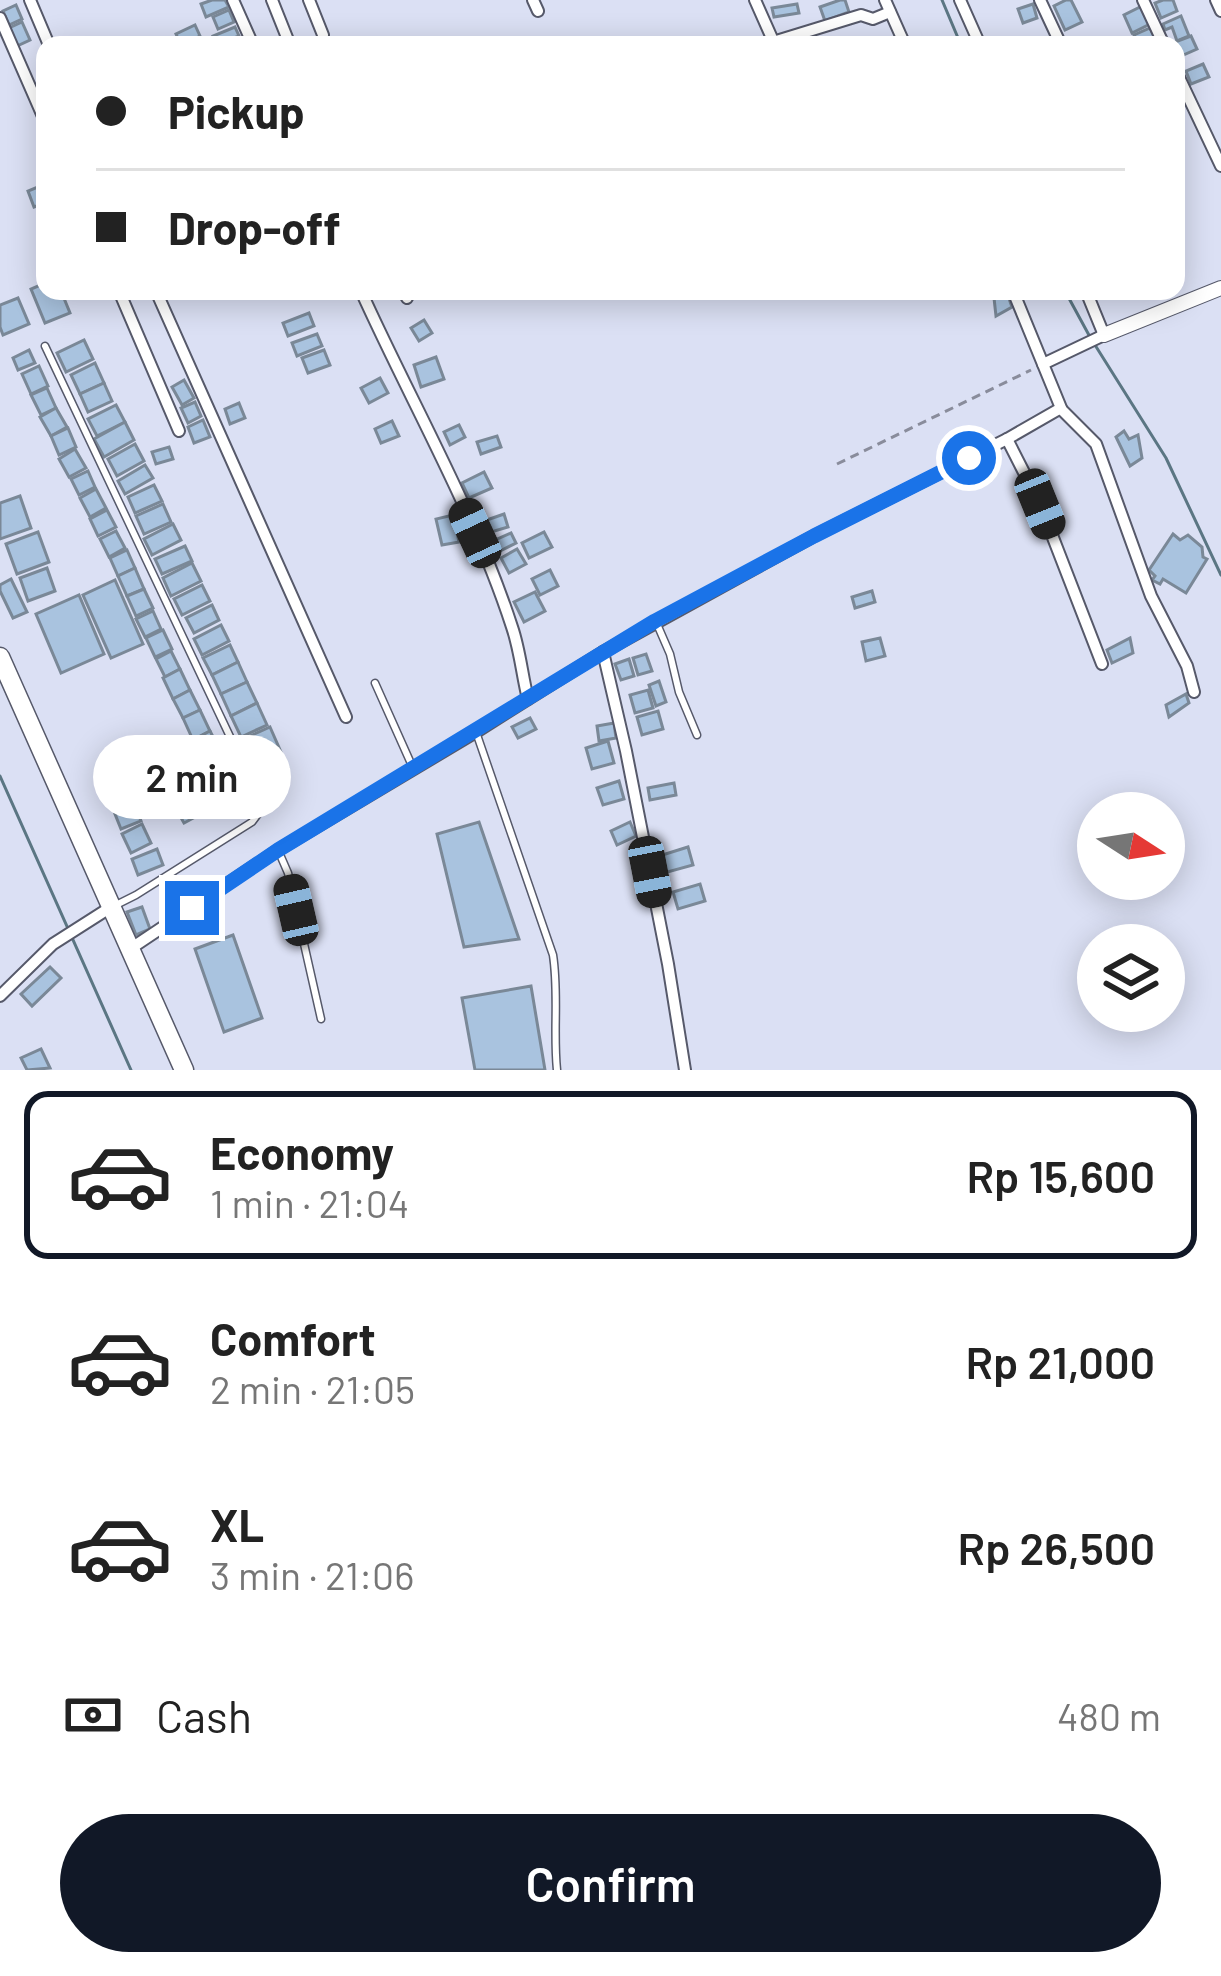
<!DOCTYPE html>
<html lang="en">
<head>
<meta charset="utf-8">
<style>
  :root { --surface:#fff; --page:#f2f2f2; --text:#222; --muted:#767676; --line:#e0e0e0; --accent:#111827 }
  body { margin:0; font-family:Barlow,sans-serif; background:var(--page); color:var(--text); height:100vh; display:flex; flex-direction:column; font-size:45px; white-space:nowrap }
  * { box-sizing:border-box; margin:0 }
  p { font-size:39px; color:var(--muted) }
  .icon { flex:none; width:66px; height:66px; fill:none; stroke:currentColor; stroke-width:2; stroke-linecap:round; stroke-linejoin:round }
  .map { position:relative; height:1070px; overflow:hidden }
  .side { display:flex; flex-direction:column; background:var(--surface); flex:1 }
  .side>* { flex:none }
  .guide { position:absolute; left:36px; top:36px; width:1149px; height:264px; border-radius:24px; box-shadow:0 6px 30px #0003; display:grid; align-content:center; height:264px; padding:0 60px; background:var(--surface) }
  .needle { width:78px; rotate:102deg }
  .fabs { position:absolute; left:1077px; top:792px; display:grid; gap:24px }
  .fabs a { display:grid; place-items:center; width:108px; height:108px; border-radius:50%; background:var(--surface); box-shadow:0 6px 30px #0003; font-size:60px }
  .end { position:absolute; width:54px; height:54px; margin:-27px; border:15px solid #1a73e8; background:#fff; box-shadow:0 0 0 6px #fff }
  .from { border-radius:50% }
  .bubble { position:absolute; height:84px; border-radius:42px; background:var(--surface); box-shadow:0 6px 30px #0003; font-size:39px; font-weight:600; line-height:84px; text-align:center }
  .car { position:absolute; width:36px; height:72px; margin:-36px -18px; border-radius:15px; box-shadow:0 0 9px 3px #0007; background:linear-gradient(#222 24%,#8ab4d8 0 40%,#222 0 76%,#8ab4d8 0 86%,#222 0) }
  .guide b { display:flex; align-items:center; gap:42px; height:114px; font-size:45px }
  .guide b+b { border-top:3px solid var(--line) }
  .guide i { width:30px; height:30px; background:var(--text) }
  ul { padding:21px 0 0; list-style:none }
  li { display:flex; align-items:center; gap:36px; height:168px; margin:0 24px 18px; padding:0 36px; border:6px solid transparent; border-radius:24px }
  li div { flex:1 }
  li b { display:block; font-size:45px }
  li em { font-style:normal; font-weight:600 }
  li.current { border-color:var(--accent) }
  li>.icon { width:108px; height:108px; stroke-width:1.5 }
  .pay { display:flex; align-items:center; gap:30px; height:132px; padding:0 60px; font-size:45px }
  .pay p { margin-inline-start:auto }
  .action { display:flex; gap:24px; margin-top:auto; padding:24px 60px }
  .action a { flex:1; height:138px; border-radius:72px; background:var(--accent); color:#fff; font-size:48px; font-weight:600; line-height:138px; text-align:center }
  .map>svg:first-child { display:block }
</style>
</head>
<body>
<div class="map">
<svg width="1221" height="1070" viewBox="0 0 1221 1070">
  <rect width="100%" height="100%" fill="#dbe0f4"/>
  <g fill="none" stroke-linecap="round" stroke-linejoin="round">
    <!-- stream -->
    <g stroke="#5b7683" stroke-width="3">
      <path d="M942,0L961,45"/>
      <path d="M1065,291L1090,337"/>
      <path d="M1095,345L1166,458L1221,575"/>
      <path d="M0,776L131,1070"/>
    </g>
  </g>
  <!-- building -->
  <g fill="#a9c3df" stroke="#7a8897" stroke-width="3">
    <path d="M212,0H225L229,7L206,17L201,4Z"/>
    <path d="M840,0H845L849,12L825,21L820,7Z"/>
    <path d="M1066,0H1071L1082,22L1065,30L1054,6Z"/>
    <path d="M1163,0H1173L1177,11L1161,18L1155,3Z"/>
    <path d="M797,4L799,13L774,17L772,8Z"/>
    <path d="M1033,4L1037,18L1023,23L1018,9Z"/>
    <path d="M16,5L22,19L9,25L3,11Z"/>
    <path d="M1142,6L1150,24L1132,33L1124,15Z"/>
    <path d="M229,10L234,22L218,29L213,17Z"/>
    <path d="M1181,16L1189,36L1177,41L1172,27L1165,30L1163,24Z"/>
    <path d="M22,22L30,40L17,46L9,28Z"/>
    <path d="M195,25L200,36L181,45L176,34Z"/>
    <path d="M235,27L239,36L217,45L213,36Z"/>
    <path d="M1150,28L1158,44L1139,45L1134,35Z"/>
    <path d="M1191,36L1197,49L1181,56L1175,42Z"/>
    <path d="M1203,64L1209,77L1191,84L1186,71Z"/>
    <path d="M45,184V203L34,207L28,191Z"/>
    <path d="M45,283V291H61L70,313L45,323L31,289Z"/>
    <path d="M1007,293L1012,307L996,316L994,298Z"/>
    <path d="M18,298L29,324L3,335L0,327V305Z"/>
    <path d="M309,313L314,326L288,336L283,323Z"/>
    <path d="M424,320L432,333L419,341L411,328Z"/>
    <path d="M317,334L322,346L297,356L292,343Z"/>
    <path d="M84,340L93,359L66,372L57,353Z"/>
    <path d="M29,350L35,363L18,370L13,358Z"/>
    <path d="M324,350L330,365L308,373L302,358Z"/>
    <path d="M436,357L444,379L421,387L414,365Z"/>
    <path d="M95,363L104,383L80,394L71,375Z"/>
    <path d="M39,366L48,386L31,394L22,374Z"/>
    <path d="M380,378L388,393L369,403L361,388Z"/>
    <path d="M184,380L194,398L182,405L172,387Z"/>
    <path d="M104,383L112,401L88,412L80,394Z"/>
    <path d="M47,388L56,408L41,415L31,395Z"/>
    <path d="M195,402L201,416L188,423L181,408Z"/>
    <path d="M239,403L245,418L230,424L225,409Z"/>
    <path d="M116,405L125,422L97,436L88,419Z"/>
    <path d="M56,408L67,427L51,436L40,417Z"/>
    <path d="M203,420L210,437L194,443L188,427Z"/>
    <path d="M392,421L399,436L381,443L375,429Z"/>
    <path d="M125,422L134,440L104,457L94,439Z"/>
    <path d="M459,425L465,437L450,445L444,432Z"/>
    <path d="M68,428L76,447L59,455L51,436Z"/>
    <path d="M1124,431L1129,439L1138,435L1142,458L1130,466L1116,437Z"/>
    <path d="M497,436L501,447L481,454L477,442Z"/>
    <path d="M135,444L144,461L117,476L108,459Z"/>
    <path d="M169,447L173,459L156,464L152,452Z"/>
    <path d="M75,449L86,468L69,477L59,459Z"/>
    <path d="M145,465L153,478L125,494L118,481Z"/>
    <path d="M88,471L95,487L79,495L71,479Z"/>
    <path d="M484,472L492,488L469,498L462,483Z"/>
    <path d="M154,485L162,501L135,513L128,497Z"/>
    <path d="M96,489L106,508L90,517L80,498Z"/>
    <path d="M20,496L31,528L0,539V503Z"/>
    <path d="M163,504L171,522L144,534L136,516Z"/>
    <path d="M107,510L116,527L98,536L90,519Z"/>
    <path d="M504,514L508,527L488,533L484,521Z"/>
    <path d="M453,515L459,542L442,545L436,519Z"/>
    <path d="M173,524L181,540L152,555L144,539Z"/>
    <path d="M116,531L125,548L109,557L100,539Z"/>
    <path d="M38,532L49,562L17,574L6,544Z"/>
    <path d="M544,532L552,547L529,558L522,543Z"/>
    <path d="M511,533L516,543L498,552L493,541Z"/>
    <path d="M1173,534L1180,540L1188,535L1202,547L1203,557L1207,559L1186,593L1163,579L1160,584L1152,580L1155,576L1149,570Z"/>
    <path d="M185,546L192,561L162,574L155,559Z"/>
    <path d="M517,549L526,564L509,573L501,558Z"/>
    <path d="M127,550L135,568L118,576L110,558Z"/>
    <path d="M192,563L201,581L171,596L163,578Z"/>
    <path d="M47,568L55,591L28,601L20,578Z"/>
    <path d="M135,568L144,589L127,596L118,576Z"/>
    <path d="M550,570L558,586L540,595L532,579Z"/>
    <path d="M11,579L27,612L13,618L0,591V585Z"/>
    <path d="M115,580L143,644L111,658L83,595Z"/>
    <path d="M202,585L210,601L182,615L174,599Z"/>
    <path d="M144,589L153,608L136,616L127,596Z"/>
    <path d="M872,591L875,602L855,608L852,597Z"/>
    <path d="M535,592L545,611L524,622L514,602Z"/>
    <path d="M79,595L104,654L61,673L36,614Z"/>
    <path d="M212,605L219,620L194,633L186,618Z"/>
    <path d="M153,611L161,629L145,637L136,619Z"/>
    <path d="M221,625L229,641L202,655L194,639Z"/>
    <path d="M163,630L172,649L155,657L146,638Z"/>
    <path d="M880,638L885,656L866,661L862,642Z"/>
    <path d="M1130,638L1133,653L1112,663L1107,650Z"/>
    <path d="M230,645L238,662L212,675L203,658Z"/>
    <path d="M171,651L180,669L165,677L156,659Z"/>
    <path d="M646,654L652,671L638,675L633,658Z"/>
    <path d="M629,659L634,676L621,680L615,664Z"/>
    <path d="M238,662L247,682L221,694L212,675Z"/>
    <path d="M180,669L190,690L173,699L163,678Z"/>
    <path d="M659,681L666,702L656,706L649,685Z"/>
    <path d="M247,682L257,703L231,716L221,694Z"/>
    <path d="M190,690L200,710L183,718L173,699Z"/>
    <path d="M648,690L653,708L635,713L630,695Z"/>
    <path d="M1186,694L1189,703L1169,717L1166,705Z"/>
    <path d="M257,703L267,725L241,737L231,716Z"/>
    <path d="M200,710L210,731L193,740L183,718Z"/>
    <path d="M658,711L663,729L642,735L637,717Z"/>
    <path d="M530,718L536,729L518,738L512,727Z"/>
    <path d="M614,723L616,738L599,741L597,726Z"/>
    <path d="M270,727L288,768L260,781L241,740Z"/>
    <path d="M210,731L221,752L204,761L193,740Z"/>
    <path d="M608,741L614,763L592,769L586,748Z"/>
    <path d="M196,777L212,808L184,823L167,793Z"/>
    <path d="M619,781L624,799L603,805L597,788Z"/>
    <path d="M127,783L134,796L111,807L105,794Z"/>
    <path d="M674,783L676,795L650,800L648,788Z"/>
    <path d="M135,806L141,821L121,829L115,814Z"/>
    <path d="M479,822L519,939L464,947L437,834Z"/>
    <path d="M630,822L636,836L617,845L611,831Z"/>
    <path d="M142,824L151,843L131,853L122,834Z"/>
    <path d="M688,847L693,865L664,873L659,856Z"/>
    <path d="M157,849L163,865L138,875L132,859Z"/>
    <path d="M700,884L705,901L678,909L673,892Z"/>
    <path d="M142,907L150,929L136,935L127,912Z"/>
    <path d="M233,935L262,1018L224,1032L195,949Z"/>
    <path d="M50,967L61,978L32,1006L21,994Z"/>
    <path d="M531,986L545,1070H475L462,998Z"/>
    <path d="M41,1049L50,1068L27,1070L21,1058Z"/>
  </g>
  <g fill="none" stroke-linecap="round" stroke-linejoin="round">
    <!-- service casing -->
    <g stroke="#56596a" stroke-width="9">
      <g id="service">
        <path d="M45,346L260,800L261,810L252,822L136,895L114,906"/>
        <path d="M657,624L670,654L679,692L697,735"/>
        <path d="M375,683L413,768"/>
        <path d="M476,732L553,955C559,994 553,1031 557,1070"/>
        <path d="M278,850L288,873L321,1019"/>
      </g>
    </g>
    <!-- minor casing -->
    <g stroke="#56596a" stroke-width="14">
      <g id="minor">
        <path d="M30,0L49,45"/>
        <path d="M233,0L253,45"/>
        <path d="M272,0L290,45"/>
        <path d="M309,0L323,35"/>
        <path d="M533,0L538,11"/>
        <path d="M755,0L775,45"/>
        <path d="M885,0L905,45"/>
        <path d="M960,0L980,45"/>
        <path d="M1040,0L1061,45"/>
        <path d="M1143,0L1164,45"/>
        <path d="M1216,0L1221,11"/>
        <path d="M0,18L45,121"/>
        <path d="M773,42L861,15L873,19L890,12"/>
        <path d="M1176,71L1221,166"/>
        <path d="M119,291L179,431"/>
        <path d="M156,291L346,717"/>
        <path d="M361,291C411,402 474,510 512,627C520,650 522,675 528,699"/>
        <path d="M404,291L407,298"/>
        <path d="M1043,364L1104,335L1086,291"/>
        <path d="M1060,408L1096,444L1151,596L1187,666L1194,692"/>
        <path d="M1007,439L1040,504L1102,664"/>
        <path d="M603,652L814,536L1007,439L1061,408L1013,291"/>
        <path d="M130,949L278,850L476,732L603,652L626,751L668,964L685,1070"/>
        <path d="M0,996L53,944L111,907"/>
      </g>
    </g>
    <!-- tertiary casing -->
    <g stroke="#56596a" stroke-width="16">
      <path id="tertiary" d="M1104,335L1221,288"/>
    </g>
    <!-- trunk casing -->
    <g stroke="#56596a" stroke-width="21">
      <path id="trunk" d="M0,657L184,1070"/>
    </g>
    <!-- path -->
    <path stroke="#898c9b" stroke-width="3" stroke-dasharray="9 6" stroke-linecap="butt" d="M837,464L1031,370"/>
    <!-- service -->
    <use href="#service" stroke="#fff" stroke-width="6"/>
    <!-- minor -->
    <use href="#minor" stroke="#fff" stroke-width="10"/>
    <!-- tertiary -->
    <use href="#tertiary" stroke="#fff" stroke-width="14"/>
    <!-- trunk -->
    <use href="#trunk" stroke="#fff" stroke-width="18"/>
  </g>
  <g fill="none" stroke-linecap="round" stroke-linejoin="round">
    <!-- route -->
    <path stroke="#1a73e8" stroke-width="15" d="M192,908L278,850L655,621L814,536L969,458"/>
  </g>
</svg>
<div class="fabs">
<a><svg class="needle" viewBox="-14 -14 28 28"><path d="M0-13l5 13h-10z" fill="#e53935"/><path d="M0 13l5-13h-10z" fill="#767676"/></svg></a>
<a><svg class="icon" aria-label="layers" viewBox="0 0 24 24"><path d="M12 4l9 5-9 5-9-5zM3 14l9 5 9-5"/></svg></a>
</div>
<i class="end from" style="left:969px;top:458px"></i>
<i class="end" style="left:192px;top:908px"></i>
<div class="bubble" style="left:93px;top:735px;width:198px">2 min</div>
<i class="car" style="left:1040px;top:504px;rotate:158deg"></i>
<i class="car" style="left:475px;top:533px;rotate:335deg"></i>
<i class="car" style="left:650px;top:872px;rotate:169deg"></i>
<i class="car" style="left:296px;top:910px;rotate:347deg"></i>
<div class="guide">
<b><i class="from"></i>Pickup</b>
<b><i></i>Drop-off</b>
</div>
</div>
<section class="side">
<ul>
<li class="current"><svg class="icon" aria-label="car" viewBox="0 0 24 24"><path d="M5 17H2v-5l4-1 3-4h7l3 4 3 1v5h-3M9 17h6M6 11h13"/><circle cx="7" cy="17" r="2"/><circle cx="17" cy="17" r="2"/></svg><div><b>Economy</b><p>1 min · 21:04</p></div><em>Rp 15,600</em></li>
<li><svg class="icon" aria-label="car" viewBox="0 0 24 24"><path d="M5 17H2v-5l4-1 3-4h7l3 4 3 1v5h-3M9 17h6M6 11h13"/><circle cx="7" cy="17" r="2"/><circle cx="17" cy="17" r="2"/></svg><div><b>Comfort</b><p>2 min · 21:05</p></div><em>Rp 21,000</em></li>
<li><svg class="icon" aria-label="car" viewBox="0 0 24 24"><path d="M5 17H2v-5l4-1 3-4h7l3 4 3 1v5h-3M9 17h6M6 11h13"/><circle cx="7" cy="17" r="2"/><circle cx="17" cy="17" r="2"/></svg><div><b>XL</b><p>3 min · 21:06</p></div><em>Rp 26,500</em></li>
</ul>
<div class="pay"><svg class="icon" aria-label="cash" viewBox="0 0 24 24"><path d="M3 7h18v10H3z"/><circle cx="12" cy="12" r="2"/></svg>Cash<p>480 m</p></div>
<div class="action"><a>Confirm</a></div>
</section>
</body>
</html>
